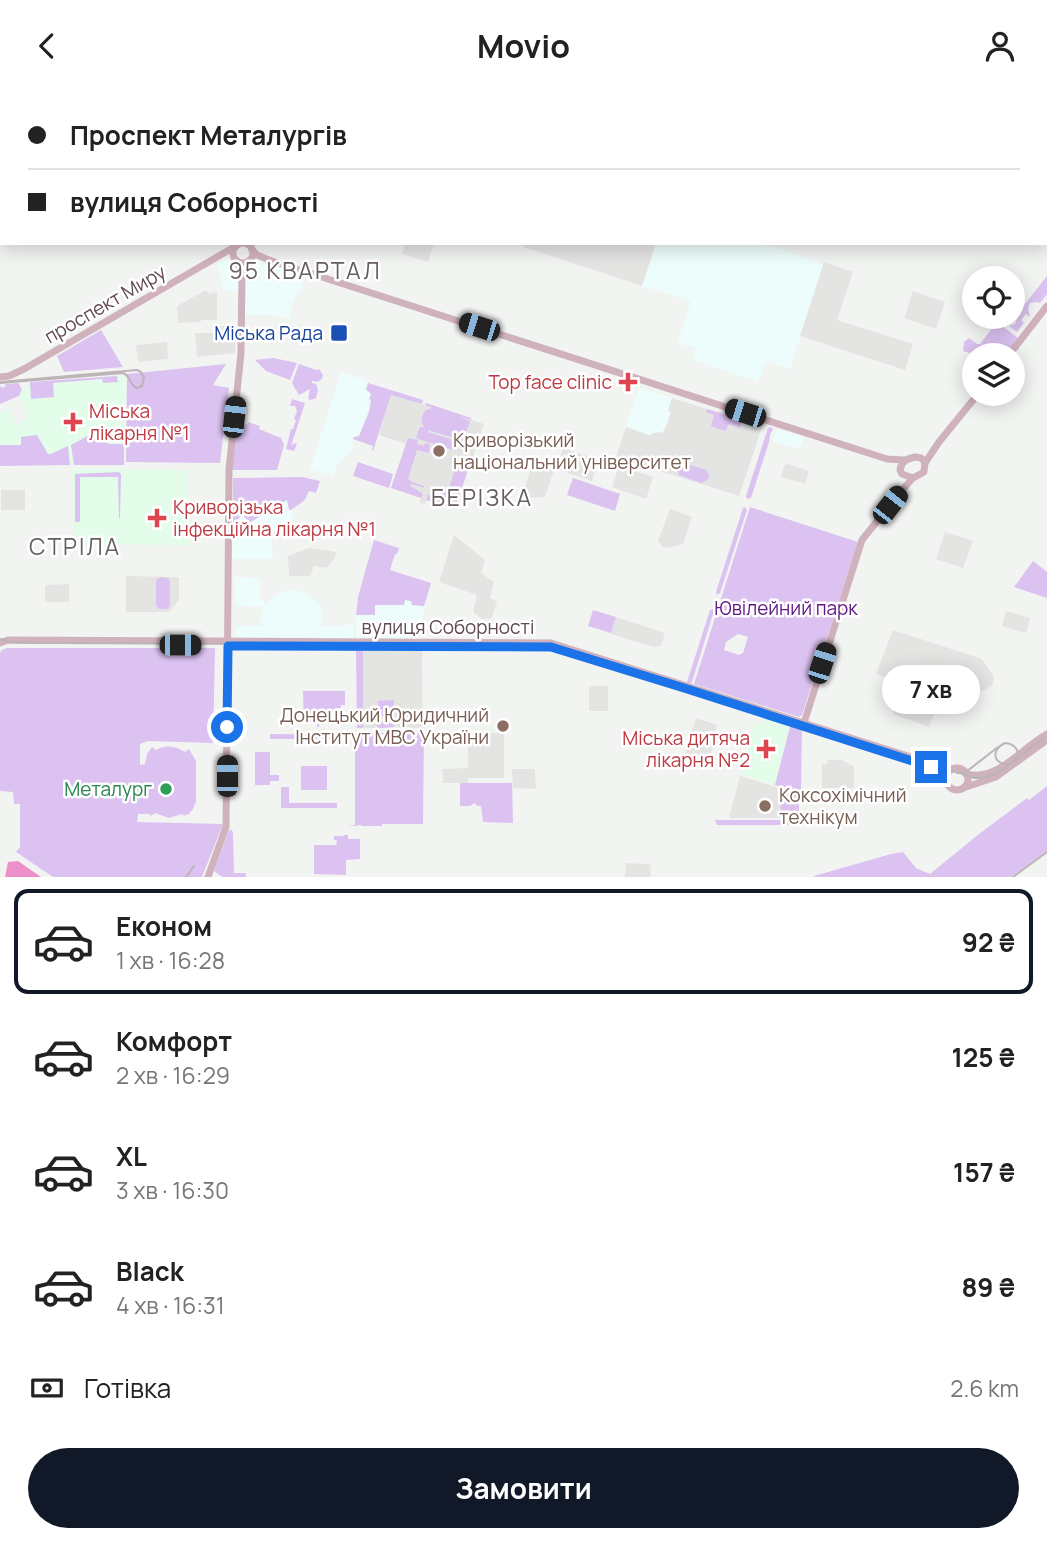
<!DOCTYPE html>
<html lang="uk">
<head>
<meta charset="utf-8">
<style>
  :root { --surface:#fff; --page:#f6f6f6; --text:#222; --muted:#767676; --line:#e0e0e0; --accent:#111827 }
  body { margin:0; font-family:Manrope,sans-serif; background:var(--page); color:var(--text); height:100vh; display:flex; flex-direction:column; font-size:26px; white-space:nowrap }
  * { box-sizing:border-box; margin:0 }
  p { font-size:23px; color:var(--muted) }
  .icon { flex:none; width:38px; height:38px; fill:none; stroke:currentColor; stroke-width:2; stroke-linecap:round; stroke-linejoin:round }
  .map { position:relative; height:786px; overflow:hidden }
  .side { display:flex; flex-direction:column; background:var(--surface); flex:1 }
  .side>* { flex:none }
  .guide { position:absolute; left:0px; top:0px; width:1048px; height:154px; box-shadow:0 4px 18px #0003; display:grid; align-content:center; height:154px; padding:0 28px; background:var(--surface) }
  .tools { position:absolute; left:962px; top:175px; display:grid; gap:14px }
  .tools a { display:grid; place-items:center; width:63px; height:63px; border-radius:50%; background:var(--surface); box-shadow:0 4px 18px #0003; font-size:35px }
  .end { position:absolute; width:32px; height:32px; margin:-16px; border:9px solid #1a73e8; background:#fff; box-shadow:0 0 0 4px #fff }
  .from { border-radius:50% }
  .bubble { position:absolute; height:49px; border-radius:24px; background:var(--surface); box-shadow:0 4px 18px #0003; font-size:23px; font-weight:700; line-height:49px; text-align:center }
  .car { position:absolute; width:21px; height:42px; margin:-21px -10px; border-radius:9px; box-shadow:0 0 5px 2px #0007; background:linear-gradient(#222 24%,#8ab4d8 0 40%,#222 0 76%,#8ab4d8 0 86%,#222 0) }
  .guide b { display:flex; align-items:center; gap:24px; height:66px; font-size:26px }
  .guide b+b { border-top:2px solid var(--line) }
  .guide i { width:18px; height:18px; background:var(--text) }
  ul { padding:12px 0 0; list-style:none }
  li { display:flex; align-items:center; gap:21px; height:105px; margin:0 14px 10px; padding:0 14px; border:4px solid transparent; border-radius:14px }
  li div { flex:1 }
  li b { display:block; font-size:26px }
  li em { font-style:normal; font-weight:700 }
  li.on { border-color:var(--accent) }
  li>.icon { width:63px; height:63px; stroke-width:1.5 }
  .pay { display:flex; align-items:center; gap:18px; height:77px; padding:0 28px; font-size:26px }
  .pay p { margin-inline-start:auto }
  .action { display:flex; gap:14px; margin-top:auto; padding:14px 28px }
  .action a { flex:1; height:80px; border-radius:42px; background:var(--accent); color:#fff; font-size:28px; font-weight:700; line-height:80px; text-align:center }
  header { display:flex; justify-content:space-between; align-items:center; height:91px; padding:0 28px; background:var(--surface); font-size:32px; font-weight:700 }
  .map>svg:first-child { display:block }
</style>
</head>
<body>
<header><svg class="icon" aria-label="back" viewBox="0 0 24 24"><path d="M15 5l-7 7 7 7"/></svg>Movio<svg class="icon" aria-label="person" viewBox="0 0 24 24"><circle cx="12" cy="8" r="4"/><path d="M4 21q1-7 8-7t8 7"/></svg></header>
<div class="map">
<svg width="1047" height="786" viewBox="0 0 1047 786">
  <rect width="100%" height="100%" fill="#f2f4f2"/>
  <!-- commercial -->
  <g fill="#edfdfb">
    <path d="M645,152H761L824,173L790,278L766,270L761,286H759L757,290L692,269L696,257L677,252L691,210L642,195L655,156Z"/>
    <path d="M228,167L238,183V200H225L220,190L221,182L217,173Z"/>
    <path d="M256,168H261L306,181L300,200L293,209L289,228L274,224H242V189L244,178L247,173Z"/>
    <path d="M341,281L369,290L366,298L371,303L372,309L359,345L353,346L352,359L337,374L333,385L310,378Z"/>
    <path d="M639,297L672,307L668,319L671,321L666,337L662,342L657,341L649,344L626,336Z"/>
    <path d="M777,338L804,347L801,355L796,357L772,350Z"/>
    <path d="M287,408L289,419H291L295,425L271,442L273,468H232L233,436H235L238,427L243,424L250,432Z"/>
    <path d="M235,486L260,487V508H264L265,515L273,506L284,500L295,499L308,503L318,512L324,521L321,523V535L345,536V533H353V550L236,549V535H262V531H260L261,523L264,516L237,515L235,511Z"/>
    <path d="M405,509L411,510L412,514L424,515L423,533L420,535V543L422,545V549L356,550V524H374L375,514H404Z"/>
  </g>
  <!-- education -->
  <g fill="#e4e5e3">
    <path d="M405,152H434L428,171L402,163Z"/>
    <path d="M525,152H645L655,155L642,195L524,156Z"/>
    <path d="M824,171L853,181L837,229L913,253L905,279L800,245Z"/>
    <path d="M206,199L209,203L217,201V229H202L200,231L178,232L177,215Z"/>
    <path d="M913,200L945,211L936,238L904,227Z"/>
    <path d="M221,235H236L235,262L197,266L195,242H217L218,236Z"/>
    <path d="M167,251L168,268L138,271L136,254Z"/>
    <path d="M391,303L484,333L455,418L427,409L425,413L420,412L421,407L391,397L406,353L379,344Z"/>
    <path d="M672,307L762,336L739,405L616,366L626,336L649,344L657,341L662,342L666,336L671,321L668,320Z"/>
    <path d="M563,357L599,369L592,390L556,378Z"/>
    <path d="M533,372L554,379L545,406L521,407Z"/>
    <path d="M785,372L809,380L805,393L781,386Z"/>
    <path d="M619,375L653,386L646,408L612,396Z"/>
    <rect x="1" y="399" width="24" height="20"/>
    <path d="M670,418L692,426L683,453L669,457L663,456L658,450Z"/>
    <path d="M945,441L973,450L963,477L936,468Z"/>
    <path d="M454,444L485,469L481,482L491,489L494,490L490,507L497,510L492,527L482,528L473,521L477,504L439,491Z"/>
    <path d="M309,457L337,461L334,468L327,477L314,475L310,485H289L288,465Z"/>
    <path d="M126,485L179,486V509L169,521H126Z"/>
    <path d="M69,493V511H45V494Z"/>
    <path d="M1006,520L1030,527L1026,542L1002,535Z"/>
    <path d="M616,526L665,542L661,555L653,556L611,543Z"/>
    <path d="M893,539L982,568L994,586L992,595L973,604L955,609L876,583Z"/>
    <path d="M363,559L422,560L423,637H363Z"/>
    <rect x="589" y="595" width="19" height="25"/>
    <path d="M908,602L938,612L929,636L893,623L897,611Z"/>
    <path d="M696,627L717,634L713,648L715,649L708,672L684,665Z"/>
    <path d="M468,642H504V687H468V692H443L442,678L468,677Z"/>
    <path d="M828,669H841L854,675V697H822V673H827Z"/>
    <path d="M512,678H535L536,698L513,697Z"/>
    <path d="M740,685L799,703V727H729Z"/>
    <path d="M626,772L649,773L651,776L650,786H625Z"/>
  </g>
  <!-- medical -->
  <g fill="#e4fcea">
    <path d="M125,285L124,374H0V320L9,319L16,334L28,328L19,305L22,298L30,291Z"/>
    <path d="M72,378L188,379L189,454L73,453Z"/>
    <path d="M767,624L791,632L775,694L740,683L754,633L764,632Z"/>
  </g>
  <!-- green -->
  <g fill="#dbc2f1" fill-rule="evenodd">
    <path d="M1047,185V203L1040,212L1036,211L1030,212L1028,218L1030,224L1029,226L1026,223L1021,229L1024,232L1017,241L1009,235L1015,233L1021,218Z"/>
    <path d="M997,231L1018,247L1005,264H976L963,260L964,251L969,247L977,253H980Z"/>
    <path d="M101,239L123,276L64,281L57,265Z"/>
    <path d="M273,267L297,272L290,289L266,280L255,269Z"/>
    <path d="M226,273L213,294L229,297L220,372L126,371L127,283Z"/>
    <path d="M299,273L316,279L319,278L323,284L322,288L317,291L312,290V292L316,293L318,299L316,307L311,309L308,308L310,298L299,304L292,292Z"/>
    <path d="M117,285L118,291L103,292L102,288L53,292L54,306L31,308L30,291Z"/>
    <path d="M18,292L22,298L19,305L0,313V295L2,297L6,295L5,293Z"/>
    <path d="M368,292L423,309L422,313L391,304L373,360L372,359L373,355L353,348L354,346L359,345L369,321L371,309L369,308L371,303L366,298Z"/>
    <path d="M292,308L305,312L291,355L294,352L297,353L294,360L286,358L291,338H293L296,329L294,328L297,320L295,315H290Z"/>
    <path d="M426,312L471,327V329L458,325L470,330L463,350L428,339V341L456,350L453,359L416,347L420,336H424C419,328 422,318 433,317L425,314Z"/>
    <path d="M707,318L742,329L740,337L729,333L725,340L711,335L714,324L706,321Z"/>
    <path d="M234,330L247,334L248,331L260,335L259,338L281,347L284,354L277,379H229Z"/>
    <path d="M104,336L107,338L108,353H124V374H74L71,354Z"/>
    <path d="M771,336L773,339L770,343L769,351L751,407L747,408L746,405L768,337Z"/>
    <path d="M37,344L48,363H51L68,355L70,374L0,375V354H21V346Z"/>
    <path d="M408,347L418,349L417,353L424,355L425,352L430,353L429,362L417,359L408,388L412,391L424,395V397L412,393L409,394L423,403L421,407L391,397Z"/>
    <path d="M447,368L459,372L455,387L460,373L469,375L455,418L426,409L428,404H442L430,399L431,397L443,401L444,400H448L457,372Z"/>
    <path d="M358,371L393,383L389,397L353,385Z"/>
    <path d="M683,372L706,379L709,384L708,389L701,392L679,384L677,377L679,373Z"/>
    <path d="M119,381L121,383L120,428L119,427L118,386H80V430L79,431H75V383Z"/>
    <path d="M302,386L320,390L316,402L309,400L305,409L291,419H289L287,409L249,432L243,424L238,428L235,437L233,436V387Z"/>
    <path d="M573,387L620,403L615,420L567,404Z"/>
    <path d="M745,416L747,419L720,502L717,504L716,501L743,417Z"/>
    <path d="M750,416L858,451L802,624L799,626L694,593ZM738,543L748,546L743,562L739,564L724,559L726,551Z"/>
    <path d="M374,449L399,457L397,463H395L390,479L431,492L424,515L412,514L411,510L405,509L404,514H375V524H356L358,506Z"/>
    <path d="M1033,470L1047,481V507L1014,496Z"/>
    <path d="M161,486L168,487L170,490V515L167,518H159L156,514V491L157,488Z"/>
    <path d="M713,518L714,520L692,591L688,593L687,591L710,519Z"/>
    <path d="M593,519L616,526L611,542L588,535Z"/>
    <path d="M7,557H215L213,652L148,650L140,653V674L145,673L147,663L152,656L156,659C167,653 176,655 185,661L189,658L196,670V710L193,718L188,724L187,723L184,725L182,723L169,727L155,722L151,725L149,723H138L137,731L223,733L202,786H53L16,761L20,756V713H14L13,701L0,700V562L2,559Z"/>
    <path d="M363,559V637H357L356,560Z"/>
    <path d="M913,579C922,578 939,583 946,591L945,596C937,605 923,596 913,593L909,586Z"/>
    <path d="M303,600H345V614H341V617L333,618V623L319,624V636H317L318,630L304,631Z"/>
    <path d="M394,609V637H377V631H384V625H378V610Z"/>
    <path d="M791,632L802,635L801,703L775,694Z"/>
    <path d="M355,642H424L423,733H382V735H362L361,734H357L358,735H348L355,734Z"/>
    <path d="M270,643L348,644V648H270Z"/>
    <path d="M255,661H270V684H279V690H270V694H255Z"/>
    <rect x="301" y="675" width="26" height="24"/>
    <path d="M460,692H512L513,732L483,731L481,715H478L474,712L470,715H460Z"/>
    <path d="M1047,695V760L1011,786H814V785L891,763L903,761L916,777L930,783L979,743L1027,707L1029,709Z"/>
    <path d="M281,696H289V712H337V717H281Z"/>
    <path d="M784,701L789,702L792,705L793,701L799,703V727H793L792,722L787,726L781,723L780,706Z"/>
    <path d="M715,729H799L797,734H717Z"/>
    <path d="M229,739H232L233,742L234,782H246V786H222L214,780Z"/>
    <path d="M344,744H348V748H360V768L346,769V784L314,783V754H336L337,749H334V745H343Z"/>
  </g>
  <!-- water -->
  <path fill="#ee8fca" d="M18,770L41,786H5L8,771Z"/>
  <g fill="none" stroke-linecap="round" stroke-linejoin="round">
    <!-- major -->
    <g stroke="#d0b2bc" stroke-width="7">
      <path d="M243,2V0"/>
      <circle cx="243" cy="162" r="10"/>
      <path d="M252,159L257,164L269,169L887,368L905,369"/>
      <path d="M1009,264L1047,215"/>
      <path d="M0,286L9,285L24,278L236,155"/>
      <path d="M915,366L921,367L925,371L924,381L913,387L902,383L900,379C901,370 907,368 915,366Z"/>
      <path d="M925,372L939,351L978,303"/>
      <path d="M0,552L8,549L551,552L933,673L953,678"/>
      <path d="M803,635L862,449L902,399L913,387"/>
      <circle cx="957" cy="688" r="11"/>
      <path d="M966,683C998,691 1021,657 1047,643"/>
      <path d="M963,697L996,686L1047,649"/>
      <path d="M208,786L226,736L229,379L241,262L242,184L237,170"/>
    </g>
    <!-- tram -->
    <g stroke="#bcb4b6" stroke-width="2">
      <path d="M0,291L137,279L141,281L144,287L142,295L137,297C129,294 131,285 123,282L0,292"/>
      <path d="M0,548L8,551L36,552L552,554L975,687C1003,688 1024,658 1047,646"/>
      <path d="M1011,673C993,675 990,659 1005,652C1016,653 1021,661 1015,670"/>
      <path d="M957,682L966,681L998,656"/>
      <path d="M186,786L194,775"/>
    </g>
    <!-- rail -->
    <g stroke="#bcb4b6" stroke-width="2">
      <path d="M389,0L395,2"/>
      <path d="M422,0L429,2"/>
      <path d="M1046,119H1047"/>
      <path d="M1013,786L1047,761"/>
    </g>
  </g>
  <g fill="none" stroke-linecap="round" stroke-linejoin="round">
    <!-- route -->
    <path stroke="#1a73e8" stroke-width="9" d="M227,636L228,555L551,556L684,597L931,676"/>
  </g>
  <!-- markers -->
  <rect fill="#1a4fb4" stroke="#fff" stroke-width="2.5" x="330" y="233" width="18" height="18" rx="3.5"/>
  <g fill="#e0444e" stroke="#fff" stroke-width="2.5">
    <path d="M624.5 280.5h7v7h7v7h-7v7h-7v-7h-7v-7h7z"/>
    <path d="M69.5 320.5h7v7h7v7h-7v7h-7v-7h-7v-7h7z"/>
    <path d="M153.5 416.5h7v7h7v7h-7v7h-7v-7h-7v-7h7z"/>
    <path d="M762.5 647.5h7v7h7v7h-7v7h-7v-7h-7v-7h7z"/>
  </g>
  <g fill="#8d6e63" stroke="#fff" stroke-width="2.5">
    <circle cx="439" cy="360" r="7"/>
    <circle cx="503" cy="635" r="7"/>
    <circle cx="765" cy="715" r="7"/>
  </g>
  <circle fill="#2e9e5b" stroke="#fff" stroke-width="2.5" cx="166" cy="698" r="7"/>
  <g text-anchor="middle" stroke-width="5" stroke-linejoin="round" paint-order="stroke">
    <!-- street labels -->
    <g font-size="19" fill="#604951" stroke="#fff">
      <text transform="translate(105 213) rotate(-30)" y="7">проспект Миру</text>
      <text x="448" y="543">вулиця Соборності</text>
    </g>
    <!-- transit labels -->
    <g font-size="19" fill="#164399" stroke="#fff" text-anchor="end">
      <text x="323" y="249">Міська Рада</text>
    </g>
    <!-- health labels -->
    <g font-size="19" fill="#be3a42" stroke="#fff" text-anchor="end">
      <text x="612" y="298">Top face clinic</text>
      <text x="89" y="327" text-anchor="start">Міська<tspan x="89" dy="22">лікарня №1</tspan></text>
      <text x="173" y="423" text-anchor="start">Криворізька<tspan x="173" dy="22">інфекційна лікарня №1</tspan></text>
      <text x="750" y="654">Міська дитяча<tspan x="750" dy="22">лікарня №2</tspan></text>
    </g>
    <!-- education labels -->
    <g font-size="19" fill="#785e54" stroke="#fff" text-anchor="start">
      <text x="453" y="356">Криворізький<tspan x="453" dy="22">національний університет</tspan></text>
      <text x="489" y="631" text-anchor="end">Донецький Юридичний<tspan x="489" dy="22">Інститут МВС України</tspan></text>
      <text x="779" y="711">Коксохімічний<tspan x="779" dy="22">технікум</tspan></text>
    </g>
    <!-- park labels -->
    <g font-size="19" fill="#5f1784" stroke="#fff">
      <text x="786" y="524">Ювілейний парк</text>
    </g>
    <!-- leisure labels -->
    <g font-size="19" fill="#27864d" stroke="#fff" text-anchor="end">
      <text x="152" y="705">Металург</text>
    </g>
    <!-- quarter labels -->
    <g font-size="23" letter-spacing="2" fill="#675e61" stroke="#fff">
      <text x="305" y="188">95 КВАРТАЛ</text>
      <text x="482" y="415">БЕРІЗКА</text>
      <text x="75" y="464">СТРІЛА</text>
    </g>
  </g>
</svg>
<div class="tools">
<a><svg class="icon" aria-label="locate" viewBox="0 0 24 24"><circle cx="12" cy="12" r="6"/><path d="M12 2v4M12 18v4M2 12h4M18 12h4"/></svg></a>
<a><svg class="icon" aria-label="layers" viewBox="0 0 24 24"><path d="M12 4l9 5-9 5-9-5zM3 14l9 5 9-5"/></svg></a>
</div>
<i class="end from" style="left:227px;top:636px"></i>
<i class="end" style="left:931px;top:676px"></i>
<div class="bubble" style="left:882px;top:574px;width:98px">7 хв</div>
<i class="car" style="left:479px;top:236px;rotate:288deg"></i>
<i class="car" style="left:745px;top:322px;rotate:288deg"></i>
<i class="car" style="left:234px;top:326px;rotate:6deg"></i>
<i class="car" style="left:890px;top:414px;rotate:38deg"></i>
<i class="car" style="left:180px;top:554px;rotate:90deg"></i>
<i class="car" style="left:822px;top:572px;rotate:18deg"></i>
<i class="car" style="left:227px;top:685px;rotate:0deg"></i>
<div class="guide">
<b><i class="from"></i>Проспект Металургів</b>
<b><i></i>вулиця Соборності</b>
</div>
</div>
<section class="side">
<ul>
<li class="on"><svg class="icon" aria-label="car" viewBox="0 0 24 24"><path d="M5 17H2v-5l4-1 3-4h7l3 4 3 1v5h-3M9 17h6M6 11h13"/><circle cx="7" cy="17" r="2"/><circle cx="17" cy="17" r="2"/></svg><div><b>Економ</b><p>1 хв · 16:28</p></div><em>92 ₴</em></li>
<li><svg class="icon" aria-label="car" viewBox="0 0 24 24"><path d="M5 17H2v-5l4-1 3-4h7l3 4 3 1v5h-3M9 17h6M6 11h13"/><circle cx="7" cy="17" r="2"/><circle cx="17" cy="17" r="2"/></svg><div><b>Комфорт</b><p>2 хв · 16:29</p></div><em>125 ₴</em></li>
<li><svg class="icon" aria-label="car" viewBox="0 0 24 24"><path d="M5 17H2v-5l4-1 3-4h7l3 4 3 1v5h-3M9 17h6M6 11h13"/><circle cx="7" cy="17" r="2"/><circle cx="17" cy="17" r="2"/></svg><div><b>XL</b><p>3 хв · 16:30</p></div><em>157 ₴</em></li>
<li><svg class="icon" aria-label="car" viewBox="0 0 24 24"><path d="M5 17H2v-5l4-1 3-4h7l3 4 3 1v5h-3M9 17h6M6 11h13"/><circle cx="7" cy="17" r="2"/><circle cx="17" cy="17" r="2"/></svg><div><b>Black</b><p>4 хв · 16:31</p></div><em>89 ₴</em></li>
</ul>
<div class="pay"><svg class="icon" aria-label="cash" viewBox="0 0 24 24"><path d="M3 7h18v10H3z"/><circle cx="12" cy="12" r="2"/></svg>Готівка<p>2.6 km</p></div>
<div class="action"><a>Замовити</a></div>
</section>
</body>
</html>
